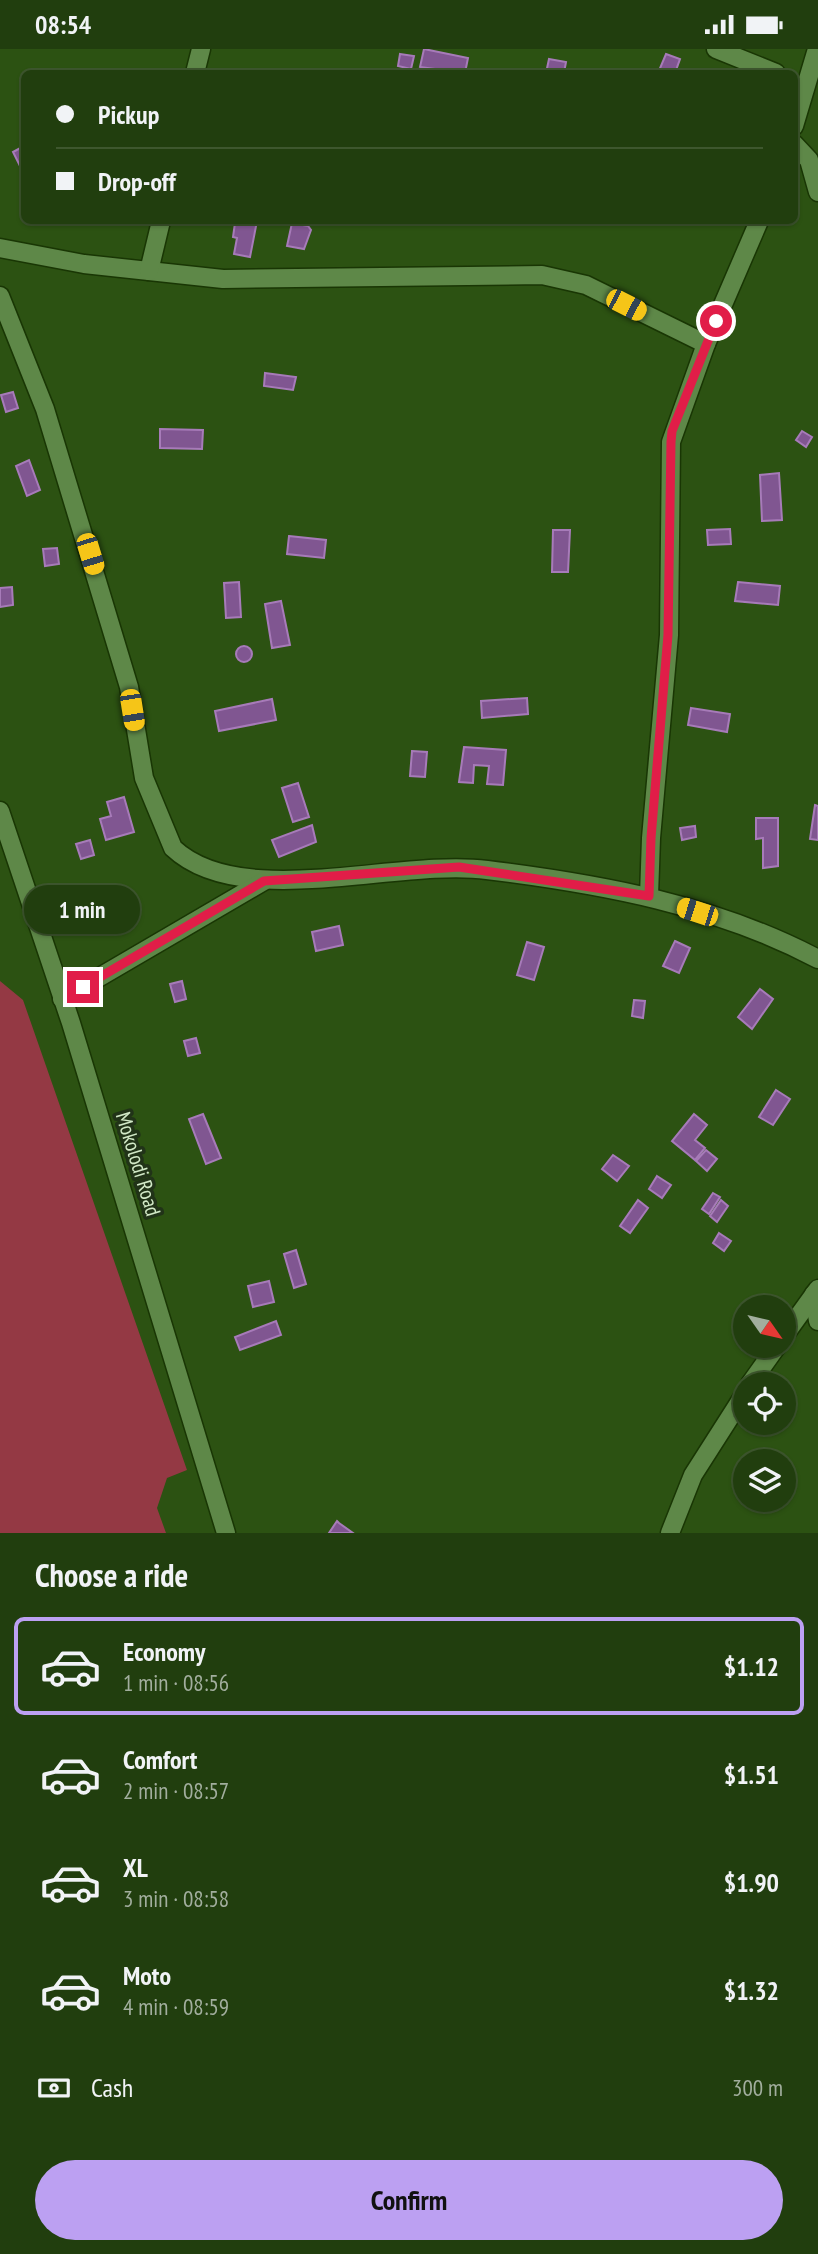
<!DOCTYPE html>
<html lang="en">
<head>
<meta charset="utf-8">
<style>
  :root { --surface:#213e0e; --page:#294517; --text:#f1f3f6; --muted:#a2ae9e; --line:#3e572e; --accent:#bca0f2 }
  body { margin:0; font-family:"PT Sans Narrow",sans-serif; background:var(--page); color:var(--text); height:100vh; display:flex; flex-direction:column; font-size:26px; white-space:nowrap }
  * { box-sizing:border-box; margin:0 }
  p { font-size:23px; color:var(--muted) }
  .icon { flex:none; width:38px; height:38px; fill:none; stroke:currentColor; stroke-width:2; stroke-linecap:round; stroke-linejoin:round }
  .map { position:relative; height:1484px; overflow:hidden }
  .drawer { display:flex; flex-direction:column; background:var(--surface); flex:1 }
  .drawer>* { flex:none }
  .top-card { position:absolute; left:21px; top:21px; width:777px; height:154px; border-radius:10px; box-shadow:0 2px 5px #0004,0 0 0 2px var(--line); display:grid; align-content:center; height:154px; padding:0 35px; background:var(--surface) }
  .needle { width:46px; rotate:124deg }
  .controls { position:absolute; left:733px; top:1246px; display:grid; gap:14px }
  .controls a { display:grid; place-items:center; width:63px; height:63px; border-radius:50%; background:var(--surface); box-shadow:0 2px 5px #0004,0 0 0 2px var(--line); font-size:35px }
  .end { position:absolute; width:32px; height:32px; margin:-16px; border:9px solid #e11d48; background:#fff; box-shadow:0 0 0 4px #fff }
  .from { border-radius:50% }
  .bubble { position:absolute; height:49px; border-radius:24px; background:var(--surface); box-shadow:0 2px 5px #0004,0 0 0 2px var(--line); font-size:23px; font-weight:700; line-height:49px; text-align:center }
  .car { position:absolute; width:21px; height:42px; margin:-21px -10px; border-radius:9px; box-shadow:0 0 5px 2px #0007; background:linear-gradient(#f5c518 24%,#345 0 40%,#f5c518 0 76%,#345 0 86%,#f5c518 0) }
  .top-card b { display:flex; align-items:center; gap:24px; height:66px; font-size:26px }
  .top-card b+b { border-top:2px solid var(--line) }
  .top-card i { width:18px; height:18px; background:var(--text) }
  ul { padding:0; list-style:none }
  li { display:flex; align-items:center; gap:21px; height:98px; margin:0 14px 10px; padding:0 21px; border:4px solid transparent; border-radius:10px }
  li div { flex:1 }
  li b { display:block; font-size:26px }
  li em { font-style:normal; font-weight:700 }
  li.on { border-color:var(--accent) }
  li>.icon { width:63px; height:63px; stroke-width:1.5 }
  h2 { padding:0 35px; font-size:32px; line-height:84px }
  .pay { display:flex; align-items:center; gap:18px; height:77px; padding:0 35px; font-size:26px }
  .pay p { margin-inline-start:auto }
  .cta { display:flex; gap:14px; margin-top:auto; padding:14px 35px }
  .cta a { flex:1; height:80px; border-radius:42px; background:var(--accent); color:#111; font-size:28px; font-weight:700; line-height:80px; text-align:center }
  .status { display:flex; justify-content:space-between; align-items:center; height:49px; padding:0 35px; background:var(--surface); direction:ltr }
  .status svg { height:19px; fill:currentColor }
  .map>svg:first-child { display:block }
</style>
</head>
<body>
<div class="status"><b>08:54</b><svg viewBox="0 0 49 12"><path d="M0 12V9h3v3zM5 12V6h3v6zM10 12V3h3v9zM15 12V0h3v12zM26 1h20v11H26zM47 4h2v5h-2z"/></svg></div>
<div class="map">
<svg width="818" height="1484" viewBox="0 0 818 1484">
  <rect width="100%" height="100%" fill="#2c5212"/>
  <!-- green -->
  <path fill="#943944" d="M0,932L23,951L187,1421L167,1429L157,1459L166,1484H0Z"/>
  <!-- building -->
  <g fill="#805691" stroke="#a77bb9" stroke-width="2">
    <path d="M424,0L468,9L465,24L420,18Z"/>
    <path d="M400,5L414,7L411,20L398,17Z"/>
    <path d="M666,5L680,10L675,24H658Z"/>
    <path d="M549,10L566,13L564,24H546Z"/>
    <path d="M24,97V125L13,103Z"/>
    <path d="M241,172H257L250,208L234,205L237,189L233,188L235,174L240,175Z"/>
    <path d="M292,174L308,177L311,181L304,200L287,197Z"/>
    <path d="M265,324L296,328L293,341L264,337Z"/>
    <path d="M13,343L18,359L6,363L1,346Z"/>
    <path d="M160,380L203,381L202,400L160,399Z"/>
    <path d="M802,382L812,388L806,398L796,391Z"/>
    <path d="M29,411L40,441L27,447L16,417Z"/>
    <path d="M779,424L782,471L762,472L760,426Z"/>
    <path d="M730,480L731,495L708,496L707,481Z"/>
    <path d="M553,481H570L568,523H552Z"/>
    <path d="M289,487L326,491L324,509L287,505Z"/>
    <path d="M57,499L59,515L45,517L43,500Z"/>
    <path d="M239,533L241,568L226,569L224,534Z"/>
    <path d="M738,533L780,537L778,556L735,552Z"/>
    <path d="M12,538L13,556L0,558V539Z"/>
    <path d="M281,552L290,596L272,599L265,555Z"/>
    <circle cx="244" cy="605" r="8"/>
    <path d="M527,649L528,665L482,669L481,652Z"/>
    <path d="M272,650L276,671L219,682L215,662Z"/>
    <path d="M691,659L730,665L727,683L688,676Z"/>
    <path d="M464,698L506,701L503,736L487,735L489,717L474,716L473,734L459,733Z"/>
    <path d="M412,702L427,703L425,728L410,727Z"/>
    <path d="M298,734L309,768L293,773L282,739Z"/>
    <path d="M124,748L134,783L106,791L100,770L111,767L107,753Z"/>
    <path d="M815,756L818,757V791L810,790Z"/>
    <path d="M756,769H778V817L763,819V789L756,790Z"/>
    <path d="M312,776L316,793L279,808L272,791Z"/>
    <path d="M695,777L696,788L682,791L680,779Z"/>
    <path d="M90,791L94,806L81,810L76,795Z"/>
    <path d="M339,877L343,896L316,902L312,883Z"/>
    <path d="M675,892L690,899L679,924L663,917Z"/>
    <path d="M527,893L544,898L534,931L517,926Z"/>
    <path d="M182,932L186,950L175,953L170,935Z"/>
    <path d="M760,940L773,950L752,980L738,968Z"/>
    <path d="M634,951L645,952L643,969L632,967Z"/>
    <path d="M196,989L200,1004L188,1007L184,992Z"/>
    <path d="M776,1041L790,1050L773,1076L759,1068Z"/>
    <path d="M203,1065L221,1109L206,1115L189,1070Z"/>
    <path d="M694,1065L707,1076L695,1091L705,1099L695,1111L672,1092Z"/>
    <path d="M706,1101L717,1110L707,1122L696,1112Z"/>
    <path d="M613,1106L629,1117L617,1132L602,1120Z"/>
    <path d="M657,1127L671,1136L662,1149L649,1140Z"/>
    <path d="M713,1144L720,1148L709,1165L702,1160Z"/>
    <path d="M638,1151L648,1159L630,1184L620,1177Z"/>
    <path d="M721,1151L728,1157L717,1173L710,1167Z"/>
    <path d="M719,1184L731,1192L724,1202L713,1194Z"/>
    <path d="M296,1201L306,1235L294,1239L284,1205Z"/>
    <path d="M269,1232L274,1253L253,1258L248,1237Z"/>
    <path d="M276,1272L281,1286L240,1301L235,1288Z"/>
    <path d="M337,1472L339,1474L353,1484H329Z"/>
  </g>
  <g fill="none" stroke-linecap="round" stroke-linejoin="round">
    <!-- minor casing -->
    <g stroke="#193604" stroke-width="21">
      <g id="minor">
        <path d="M716,0L776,24"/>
        <path d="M195,24L201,0"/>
        <path d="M794,77L817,0"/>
        <path d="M794,95L809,111L818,143"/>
        <path d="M0,199L84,215L223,230L542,226L586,236L706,295L671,393L669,586L651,789L649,847"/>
        <path d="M149,222L161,172"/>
        <path d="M0,247L45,360L129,638L144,729L173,799C241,863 398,809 487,821C601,835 716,856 818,910"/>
        <path d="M706,295L759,172"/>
        <path d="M0,762L71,974L226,1484"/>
        <path d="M62,950L264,832"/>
        <path d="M814,1245L818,1272"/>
        <path d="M784,1287L818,1240"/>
        <path d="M750,1335L777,1297"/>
        <path d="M670,1484L693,1426L746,1343"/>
      </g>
    </g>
    <!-- minor -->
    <use href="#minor" stroke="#5e8848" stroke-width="18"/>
  </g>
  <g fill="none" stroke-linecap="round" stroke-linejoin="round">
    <!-- route -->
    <path stroke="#e11d48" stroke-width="9" d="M83,938L264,832L459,818L649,847L651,789L668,586L671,393L672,382L716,272"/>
  </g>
  <g text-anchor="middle" stroke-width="7" stroke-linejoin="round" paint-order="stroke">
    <!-- street labels -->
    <g font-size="21" fill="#d2e9c7" stroke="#213318">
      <text transform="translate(138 1115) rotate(73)" y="7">Mokolodi Road</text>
    </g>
  </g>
</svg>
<div class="controls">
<a><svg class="needle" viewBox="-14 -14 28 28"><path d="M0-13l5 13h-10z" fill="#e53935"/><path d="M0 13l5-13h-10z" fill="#a2ae9e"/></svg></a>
<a><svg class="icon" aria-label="locate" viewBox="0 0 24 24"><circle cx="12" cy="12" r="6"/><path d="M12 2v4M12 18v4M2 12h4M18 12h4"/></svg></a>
<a><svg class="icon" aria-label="layers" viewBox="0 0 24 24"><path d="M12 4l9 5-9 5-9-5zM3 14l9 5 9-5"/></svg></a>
</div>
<i class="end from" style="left:716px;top:272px"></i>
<i class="end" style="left:83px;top:938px"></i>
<div class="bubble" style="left:24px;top:836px;width:116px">1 min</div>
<i class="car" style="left:626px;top:256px;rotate:117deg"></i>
<i class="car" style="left:90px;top:505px;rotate:163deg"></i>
<i class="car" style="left:132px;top:661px;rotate:171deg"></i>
<i class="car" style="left:697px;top:863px;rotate:288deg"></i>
<div class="top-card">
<b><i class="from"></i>Pickup</b>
<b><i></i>Drop-off</b>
</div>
</div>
<section class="drawer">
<h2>Choose a ride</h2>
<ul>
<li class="on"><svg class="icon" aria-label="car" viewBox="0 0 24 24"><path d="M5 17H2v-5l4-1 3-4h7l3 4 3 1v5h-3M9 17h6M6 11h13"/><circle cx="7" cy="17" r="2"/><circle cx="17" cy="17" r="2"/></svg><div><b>Economy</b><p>1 min · 08:56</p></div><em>$1.12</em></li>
<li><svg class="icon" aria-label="car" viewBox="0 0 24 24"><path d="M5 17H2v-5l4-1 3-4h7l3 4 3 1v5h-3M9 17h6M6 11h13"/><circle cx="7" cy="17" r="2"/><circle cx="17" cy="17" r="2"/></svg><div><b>Comfort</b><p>2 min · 08:57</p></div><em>$1.51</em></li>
<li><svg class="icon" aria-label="car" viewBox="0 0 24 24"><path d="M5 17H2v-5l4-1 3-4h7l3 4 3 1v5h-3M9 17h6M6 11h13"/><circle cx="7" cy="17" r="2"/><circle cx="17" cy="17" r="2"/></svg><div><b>XL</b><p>3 min · 08:58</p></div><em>$1.90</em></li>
<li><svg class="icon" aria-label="car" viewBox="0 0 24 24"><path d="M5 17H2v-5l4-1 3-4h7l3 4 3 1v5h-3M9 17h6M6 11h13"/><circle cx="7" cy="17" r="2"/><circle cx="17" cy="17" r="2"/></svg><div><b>Moto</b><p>4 min · 08:59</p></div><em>$1.32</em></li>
</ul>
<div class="pay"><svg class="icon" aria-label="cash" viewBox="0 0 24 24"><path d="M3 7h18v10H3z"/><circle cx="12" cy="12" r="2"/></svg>Cash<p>300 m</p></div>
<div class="cta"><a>Confirm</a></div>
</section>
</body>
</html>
